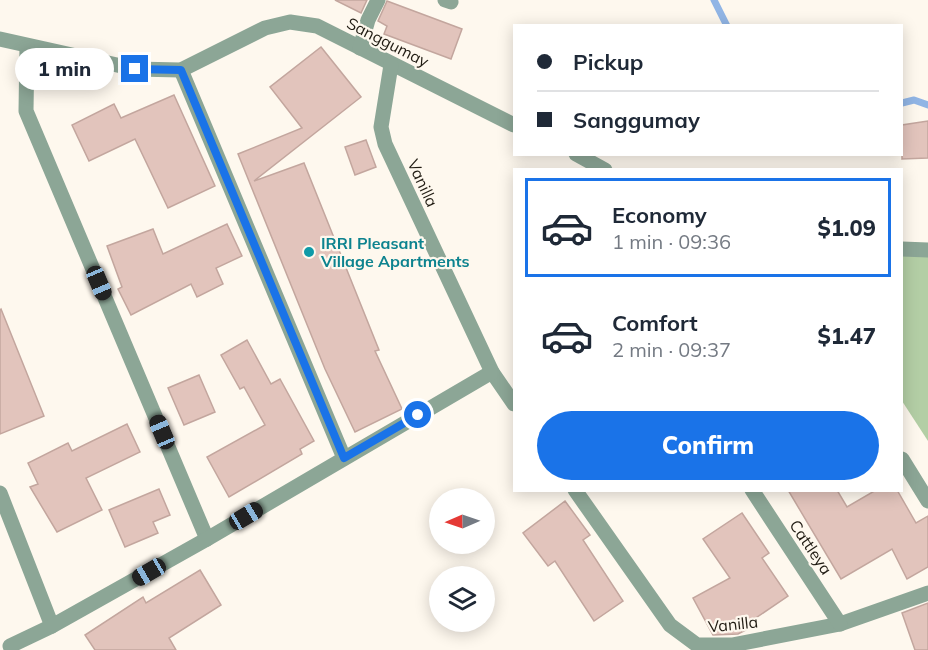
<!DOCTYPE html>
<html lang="en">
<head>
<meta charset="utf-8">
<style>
  :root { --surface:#fff; --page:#f2f2f3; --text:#1f2937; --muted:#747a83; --line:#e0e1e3; --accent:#1a73e8 }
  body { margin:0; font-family:Mulish,sans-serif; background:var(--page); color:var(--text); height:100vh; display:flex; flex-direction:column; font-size:22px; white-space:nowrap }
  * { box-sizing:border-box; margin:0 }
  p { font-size:20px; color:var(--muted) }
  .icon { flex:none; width:33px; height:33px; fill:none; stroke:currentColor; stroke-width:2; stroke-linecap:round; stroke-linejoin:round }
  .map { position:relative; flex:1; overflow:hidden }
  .sheet { position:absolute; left:513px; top:168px; width:390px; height:324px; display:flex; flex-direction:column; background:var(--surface); border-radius:0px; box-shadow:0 3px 15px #0003 }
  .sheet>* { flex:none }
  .banner { position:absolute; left:513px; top:24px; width:390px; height:132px; border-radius:0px; box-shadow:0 3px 15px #0003; display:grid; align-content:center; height:132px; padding:0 24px; background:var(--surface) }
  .needle { width:39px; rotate:268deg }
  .fabs { position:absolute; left:429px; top:488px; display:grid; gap:12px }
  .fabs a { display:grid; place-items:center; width:66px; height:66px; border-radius:50%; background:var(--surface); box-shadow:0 3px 15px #0003; font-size:30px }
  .end { position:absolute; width:27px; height:27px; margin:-14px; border:8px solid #1a73e8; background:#fff; box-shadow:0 0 0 3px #fff }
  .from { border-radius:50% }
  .bubble { position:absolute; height:42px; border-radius:21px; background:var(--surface); box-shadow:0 3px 15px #0003; font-size:20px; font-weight:800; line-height:42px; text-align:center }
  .car { position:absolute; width:18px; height:36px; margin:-18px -9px; border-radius:8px; box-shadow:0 0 4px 2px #0007; background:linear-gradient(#222 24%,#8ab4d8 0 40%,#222 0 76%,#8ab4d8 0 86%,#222 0) }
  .banner b { display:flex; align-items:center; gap:21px; height:57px; font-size:22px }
  .banner b+b { border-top:2px solid var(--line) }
  .banner i { width:15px; height:15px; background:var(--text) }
  ul { padding:10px 0 0; list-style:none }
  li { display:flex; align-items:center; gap:18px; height:99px; margin:0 12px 9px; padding:0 12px; border:3px solid transparent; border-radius:0px }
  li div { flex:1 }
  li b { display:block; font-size:22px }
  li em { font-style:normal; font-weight:800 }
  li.on { border-color:var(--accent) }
  li>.icon { width:54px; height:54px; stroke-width:1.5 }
  .primary-button { display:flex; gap:12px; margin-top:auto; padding:12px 24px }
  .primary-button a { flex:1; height:69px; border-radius:36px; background:var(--accent); color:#fff; font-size:24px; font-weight:800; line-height:69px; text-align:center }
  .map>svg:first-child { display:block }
</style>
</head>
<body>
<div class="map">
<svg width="928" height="650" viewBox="0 0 928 650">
  <rect width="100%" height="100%" fill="#fef8ee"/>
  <!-- green -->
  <path fill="#b3cea5" d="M928,248V441L902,401V250Z"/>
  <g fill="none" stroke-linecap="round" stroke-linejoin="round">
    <!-- stream -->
    <g stroke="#91b5e5" stroke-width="7">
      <path d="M714,0L727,26"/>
      <path d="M902,103L914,100L928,105"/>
    </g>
  </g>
  <!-- building -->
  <g fill="#e2c4bc" stroke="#c3a69e" stroke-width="1.5">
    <path d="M335,0H367L361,13Z"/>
    <path d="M387,1L462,29L451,59L384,34L387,26L378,21Z"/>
    <path d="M321,47L361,97L254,181L304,163L379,350L375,351L402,409L355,432L325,369L238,154L302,128L270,87Z"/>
    <path d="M174,95L215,186L168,208L135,139L89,161L72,125L114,104L121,118Z"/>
    <path d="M928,121V158L902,159V125Z"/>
    <path d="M366,140L376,167L355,175L345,147Z"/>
    <path d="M227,224L242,256L216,268L223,284L197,297L191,284L131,315L118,289L122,287L107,246L153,229L163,254Z"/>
    <path d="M1,309L44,416L0,434V310Z"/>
    <path d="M247,340L271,384L280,379L314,441L300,449L302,454L229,497L207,457L265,425L244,387L240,389L221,355Z"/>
    <path d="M199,375L215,412L184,425L168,388Z"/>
    <path d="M127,424L140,452L86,478L102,510L57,532L30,487L38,484L28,463L68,443L72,451Z"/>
    <path d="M159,489L170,515L153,522L158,533L125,547L109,510Z"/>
    <path d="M788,490H837L847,507L876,490H897L916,523L928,516V567L907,579L892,549L841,579Z"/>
    <path d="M565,501L590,535L583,540L623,601L594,621L555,561L548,566L523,533Z"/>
    <path d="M742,513L769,553L762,558L788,596L744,626L746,630L738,634L713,635L693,598L730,578L703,539Z"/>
    <path d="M200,570L221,605L169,638L176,650H95L85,635L143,597L146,603Z"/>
    <path d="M928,603V650H915L902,613Z"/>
  </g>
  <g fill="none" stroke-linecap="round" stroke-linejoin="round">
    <!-- minor -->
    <g stroke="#8ca696" stroke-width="15">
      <path d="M445,0L451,2"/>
      <path d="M0,39L135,69L181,70L265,28L290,22L317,26L514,125"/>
      <path d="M27,46L26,111L207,539"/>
      <path d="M360,48L368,20L378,0"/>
      <path d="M391,65L381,127L385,144L492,372L514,404"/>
      <path d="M181,70L344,458"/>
      <path d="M576,154L605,170"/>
      <path d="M902,249L928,250"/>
      <path d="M902,459L928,501"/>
      <path d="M575,490L670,625L697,645H732L840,624L928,593"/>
      <path d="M752,490L840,624"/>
      <path d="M0,493L52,626"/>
      <path d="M10,646L52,626L207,539L492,372"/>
    </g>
  </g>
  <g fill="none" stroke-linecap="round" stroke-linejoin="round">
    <!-- route -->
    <path stroke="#1a73e8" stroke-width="8" d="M135,69L181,70L344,458L418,415"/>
  </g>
  <!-- markers -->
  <circle fill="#0f9aa8" stroke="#fef8ee" stroke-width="2" cx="309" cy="252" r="6"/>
  <g text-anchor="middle" stroke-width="4.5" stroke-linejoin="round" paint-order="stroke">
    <!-- street labels -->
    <g font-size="16" fill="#201b12" stroke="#fef8ee">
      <text transform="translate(388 42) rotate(27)" y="6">Sanggumay</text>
      <text transform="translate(423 183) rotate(65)" y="6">Vanilla</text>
      <text transform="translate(811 547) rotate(56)" y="6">Cattleya</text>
      <text transform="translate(733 624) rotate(-6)" y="6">Vanilla</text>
    </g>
    <!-- culture labels -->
    <g font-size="16" font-weight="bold" fill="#0d838f" stroke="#fef8ee" text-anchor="start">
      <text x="321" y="249">IRRI Pleasant<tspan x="321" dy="18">Village Apartments</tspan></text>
    </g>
  </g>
</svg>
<div class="fabs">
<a><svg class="needle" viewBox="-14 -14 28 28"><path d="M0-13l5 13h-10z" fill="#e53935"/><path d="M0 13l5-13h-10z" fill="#747a83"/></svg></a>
<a><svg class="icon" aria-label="layers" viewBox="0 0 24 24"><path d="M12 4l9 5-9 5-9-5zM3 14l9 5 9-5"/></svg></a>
</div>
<i class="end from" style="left:418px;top:415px"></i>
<i class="end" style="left:135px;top:69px"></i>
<div class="bubble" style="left:15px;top:48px;width:99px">1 min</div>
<i class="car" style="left:99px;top:283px;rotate:157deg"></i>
<i class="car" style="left:162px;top:432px;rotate:337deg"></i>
<i class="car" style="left:246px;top:516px;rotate:59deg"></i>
<i class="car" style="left:149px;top:572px;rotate:240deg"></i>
<div class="banner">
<b><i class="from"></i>Pickup</b>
<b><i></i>Sanggumay</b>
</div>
<section class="sheet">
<ul>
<li class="on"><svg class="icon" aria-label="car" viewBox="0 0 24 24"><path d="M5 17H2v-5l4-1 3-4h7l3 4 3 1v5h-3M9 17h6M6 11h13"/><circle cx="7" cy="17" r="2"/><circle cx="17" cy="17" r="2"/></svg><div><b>Economy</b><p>1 min · 09:36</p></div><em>$1.09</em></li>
<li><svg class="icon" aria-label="car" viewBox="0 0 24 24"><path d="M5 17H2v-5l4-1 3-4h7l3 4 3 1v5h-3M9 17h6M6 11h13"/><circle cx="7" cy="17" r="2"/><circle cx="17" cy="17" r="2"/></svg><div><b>Comfort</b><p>2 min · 09:37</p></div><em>$1.47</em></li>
</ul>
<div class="primary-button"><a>Confirm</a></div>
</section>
</div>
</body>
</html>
